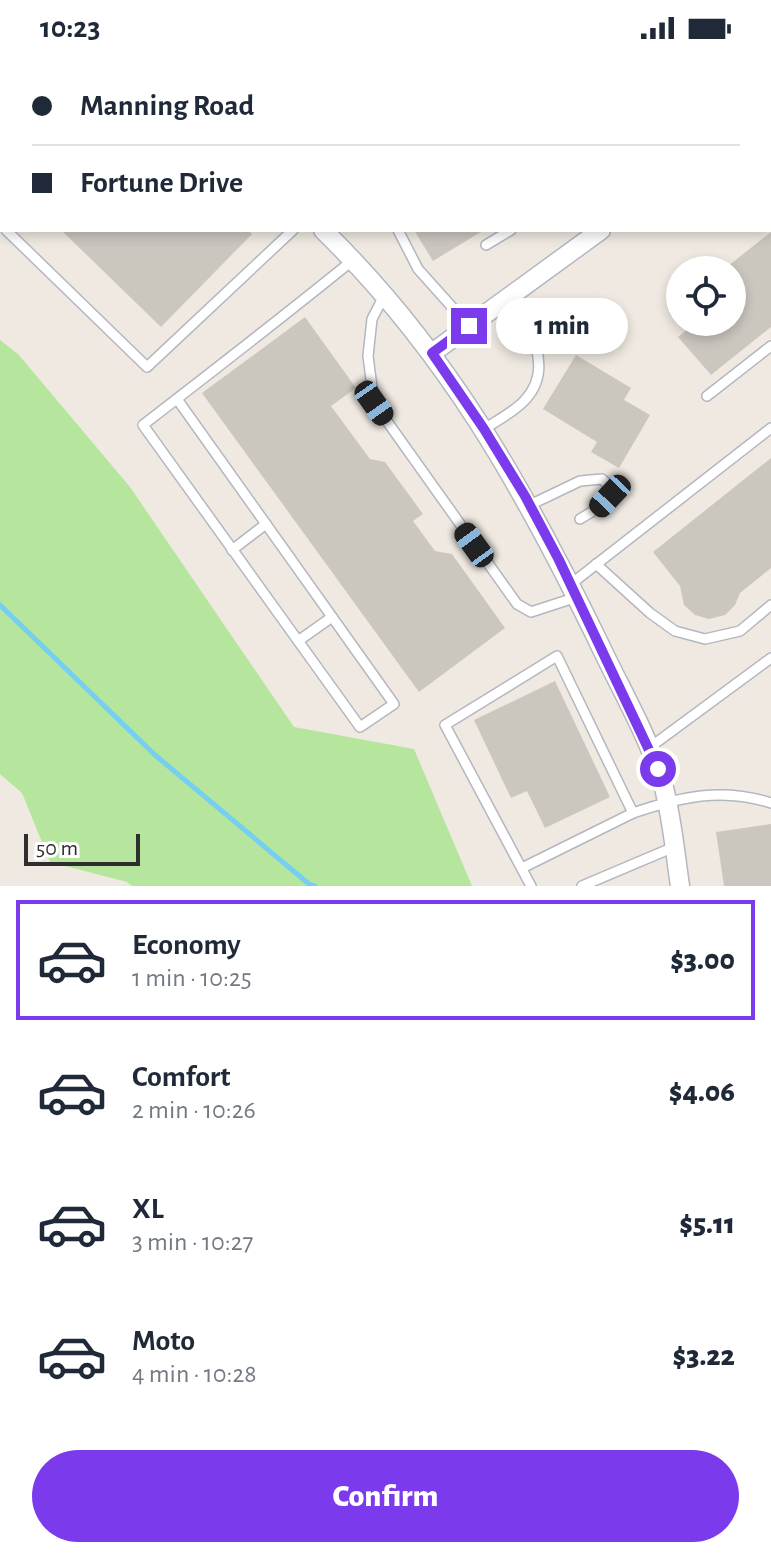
<!DOCTYPE html>
<html lang="en">
<head>
<meta charset="utf-8">
<style>
  :root { --surface:#fff; --page:#f6f6f7; --text:#1f2937; --muted:#747a83; --line:#e0e1e3; --accent:#7c3aed }
  body { margin:0; font-family:"Alegreya Sans",sans-serif; background:var(--page); color:var(--text); height:100vh; display:flex; flex-direction:column; font-size:30px; white-space:nowrap }
  * { box-sizing:border-box; margin:0 }
  p { font-size:26px; color:var(--muted) }
  .icon { flex:none; width:44px; height:44px; fill:none; stroke:currentColor; stroke-width:2; stroke-linecap:round; stroke-linejoin:round }
  .map { position:relative; height:830px; overflow:hidden }
  .sheet { display:flex; flex-direction:column; background:var(--surface); flex:1 }
  .sheet>* { flex:none }
  .hud { position:absolute; left:0px; top:0px; width:772px; height:176px; box-shadow:0 4px 12px #0003; display:grid; align-content:center; height:176px; padding:0 32px; background:var(--surface) }
  .fabs { position:absolute; left:666px; top:200px; display:grid; gap:16px }
  .fabs a { display:grid; place-items:center; width:80px; height:80px; border-radius:50%; background:var(--surface); box-shadow:0 4px 12px #0003; font-size:40px }
  .scale { position:absolute; left:24px; bottom:20px; width:116px; box-sizing:border-box; padding-left:8px; border:4px solid #2e2e2e; border-top:0; font-size:22px; line-height:28px; white-space:nowrap; color:#2e2e2e; -webkit-text-stroke:6px #fff; paint-order:stroke }
  .end { position:absolute; width:36px; height:36px; margin:-18px; border:10px solid #7c3aed; background:#fff; box-shadow:0 0 0 4px #fff }
  .from { border-radius:50% }
  .bubble { position:absolute; height:56px; border-radius:28px; background:var(--surface); box-shadow:0 4px 12px #0003; font-size:26px; font-weight:800; line-height:56px; text-align:center }
  .car { position:absolute; width:24px; height:48px; margin:-24px -12px; border-radius:10px; box-shadow:0 0 6px 2px #0007; background:linear-gradient(#222 24%,#8ab4d8 0 40%,#222 0 76%,#8ab4d8 0 86%,#222 0) }
  .hud b { display:flex; align-items:center; gap:28px; height:76px; font-size:30px }
  .hud b+b { border-top:2px solid var(--line) }
  .hud i { width:20px; height:20px; background:var(--text) }
  ul { padding:14px 0 0; list-style:none }
  li { display:flex; align-items:center; gap:24px; height:120px; margin:0 16px 12px; padding:0 16px; border:4px solid transparent; border-radius:0px }
  li div { flex:1 }
  li b { display:block; font-size:30px }
  li em { font-style:normal; font-weight:800 }
  li.current { border-color:var(--accent) }
  li>.icon { width:72px; height:72px; stroke-width:1.5 }
  .button { display:flex; gap:16px; margin-top:auto; padding:16px 32px }
  .button a { flex:1; height:92px; border-radius:48px; background:var(--accent); color:#fff; font-size:32px; font-weight:800; line-height:92px; text-align:center }
  .status { display:flex; justify-content:space-between; align-items:center; height:56px; padding:0 40px; background:var(--surface); direction:ltr }
  .status svg { height:22px; fill:currentColor }
  .map>svg:first-child { display:block }
</style>
</head>
<body>
<div class="status"><b>10:23</b><svg viewBox="0 0 49 12"><path d="M0 12V9h3v3zM5 12V6h3v6zM10 12V3h3v9zM15 12V0h3v12zM26 1h20v11H26zM47 4h2v5h-2z"/></svg></div>
<div class="map">
<svg width="771" height="830" viewBox="0 0 771 830">
  <rect width="100%" height="100%" fill="#efe9e1"/>
  <!-- green -->
  <path fill="#b6e59e" d="M0,284L18,298L130,431L294,671L414,693L472,830H132L127,826L50,806L22,737L0,718Z"/>
  <g fill="none" stroke-linecap="round" stroke-linejoin="round">
    <!-- stream -->
    <path stroke="#75cff0" stroke-width="5" d="M0,549L155,699L309,828L315,830"/>
  </g>
  <!-- building -->
  <g fill="#cbc7bf">
    <path d="M61,174H248L252,178L161,271Z"/>
    <path d="M414,174H484L433,205Z"/>
    <path d="M771,176V271L711,319L678,281L697,266H732V238L744,229L728,210Z"/>
    <path d="M305,261L356,332L331,350L370,403L385,406L423,458L413,465L435,495L452,498L505,572L419,636L202,337Z"/>
    <path d="M576,299L631,332L624,344L650,359L619,412L591,396L597,386L543,353Z"/>
    <path d="M771,402V512L740,537L735,549L725,559L709,563L695,559L684,549L680,530L653,496Z"/>
    <path d="M555,625L610,741L545,772L527,735L511,742L474,664Z"/>
    <path d="M771,768V830H724L716,776Z"/>
  </g>
  <g fill="none" stroke-linecap="round" stroke-linejoin="round">
    <!-- lane casing -->
    <g stroke="#b4b7c1" stroke-width="12">
      <g id="lane">
        <path d="M62,0L64,2"/>
        <path d="M551,0L552,2"/>
        <path d="M178,2L180,0"/>
        <path d="M709,2V0"/>
        <path d="M770,152H771"/>
        <path d="M6,174L147,311L293,174"/>
        <path d="M398,174L418,213L469,270"/>
        <path d="M486,189L511,174"/>
        <path d="M385,238L372,263L368,300L374,347L517,548L531,556L577,541"/>
        <path d="M707,340L771,290"/>
        <path d="M177,343L394,648L360,671L143,369C213,315 284,260 353,204"/>
        <path d="M484,373C498,364 514,356 525,344C555,312 530,269 507,242"/>
        <path d="M530,449L580,425L602,423L610,431V440L598,452L580,463"/>
        <path d="M232,494L266,468"/>
        <path d="M596,508L650,557L675,575L705,583L740,575L771,549"/>
        <path d="M571,528L771,372"/>
        <path d="M298,585L332,561"/>
        <path d="M649,692L771,602"/>
        <path d="M522,812L633,757"/>
        <path d="M531,830L445,669L557,600L633,757C680,741 722,731 771,747"/>
        <path d="M582,830L674,791"/>
      </g>
    </g>
    <!-- street casing -->
    <g stroke="#b4b7c1" stroke-width="21">
      <g id="street">
        <path d="M146,0L149,2"/>
        <path d="M770,30L771,28"/>
        <path d="M323,174C447,295 523,431 598,585C620,632 648,679 663,728C672,761 675,796 680,830"/>
        <path d="M432,297L601,174"/>
      </g>
    </g>
    <!-- lane -->
    <use href="#lane" stroke="#fff" stroke-width="9"/>
    <!-- street -->
    <use href="#street" stroke="#fff" stroke-width="18"/>
  </g>
  <g fill="none" stroke-linecap="round" stroke-linejoin="round">
    <!-- route -->
    <path stroke="#7c3aed" stroke-width="10" d="M469,270L432,297L484,373L525,440L559,504L658,713"/>
  </g>
</svg>
<div class="fabs">
<a><svg class="icon" aria-label="locate" viewBox="0 0 24 24"><circle cx="12" cy="12" r="6"/><path d="M12 2v4M12 18v4M2 12h4M18 12h4"/></svg></a>
</div>
<div class="scale">50 m</div>
<i class="end from" style="left:658px;top:713px"></i>
<i class="end" style="left:469px;top:270px"></i>
<div class="bubble" style="left:496px;top:242px;width:132px">1 min</div>
<i class="car" style="left:374px;top:347px;rotate:145deg"></i>
<i class="car" style="left:610px;top:440px;rotate:223deg"></i>
<i class="car" style="left:474px;top:489px;rotate:324deg"></i>
<div class="hud">
<b><i class="from"></i>Manning Road</b>
<b><i></i>Fortune Drive</b>
</div>
</div>
<section class="sheet">
<ul>
<li class="current"><svg class="icon" aria-label="car" viewBox="0 0 24 24"><path d="M5 17H2v-5l4-1 3-4h7l3 4 3 1v5h-3M9 17h6M6 11h13"/><circle cx="7" cy="17" r="2"/><circle cx="17" cy="17" r="2"/></svg><div><b>Economy</b><p>1 min · 10:25</p></div><em>$3.00</em></li>
<li><svg class="icon" aria-label="car" viewBox="0 0 24 24"><path d="M5 17H2v-5l4-1 3-4h7l3 4 3 1v5h-3M9 17h6M6 11h13"/><circle cx="7" cy="17" r="2"/><circle cx="17" cy="17" r="2"/></svg><div><b>Comfort</b><p>2 min · 10:26</p></div><em>$4.06</em></li>
<li><svg class="icon" aria-label="car" viewBox="0 0 24 24"><path d="M5 17H2v-5l4-1 3-4h7l3 4 3 1v5h-3M9 17h6M6 11h13"/><circle cx="7" cy="17" r="2"/><circle cx="17" cy="17" r="2"/></svg><div><b>XL</b><p>3 min · 10:27</p></div><em>$5.11</em></li>
<li><svg class="icon" aria-label="car" viewBox="0 0 24 24"><path d="M5 17H2v-5l4-1 3-4h7l3 4 3 1v5h-3M9 17h6M6 11h13"/><circle cx="7" cy="17" r="2"/><circle cx="17" cy="17" r="2"/></svg><div><b>Moto</b><p>4 min · 10:28</p></div><em>$3.22</em></li>
</ul>
<div class="button"><a>Confirm</a></div>
</section>
</body>
</html>
